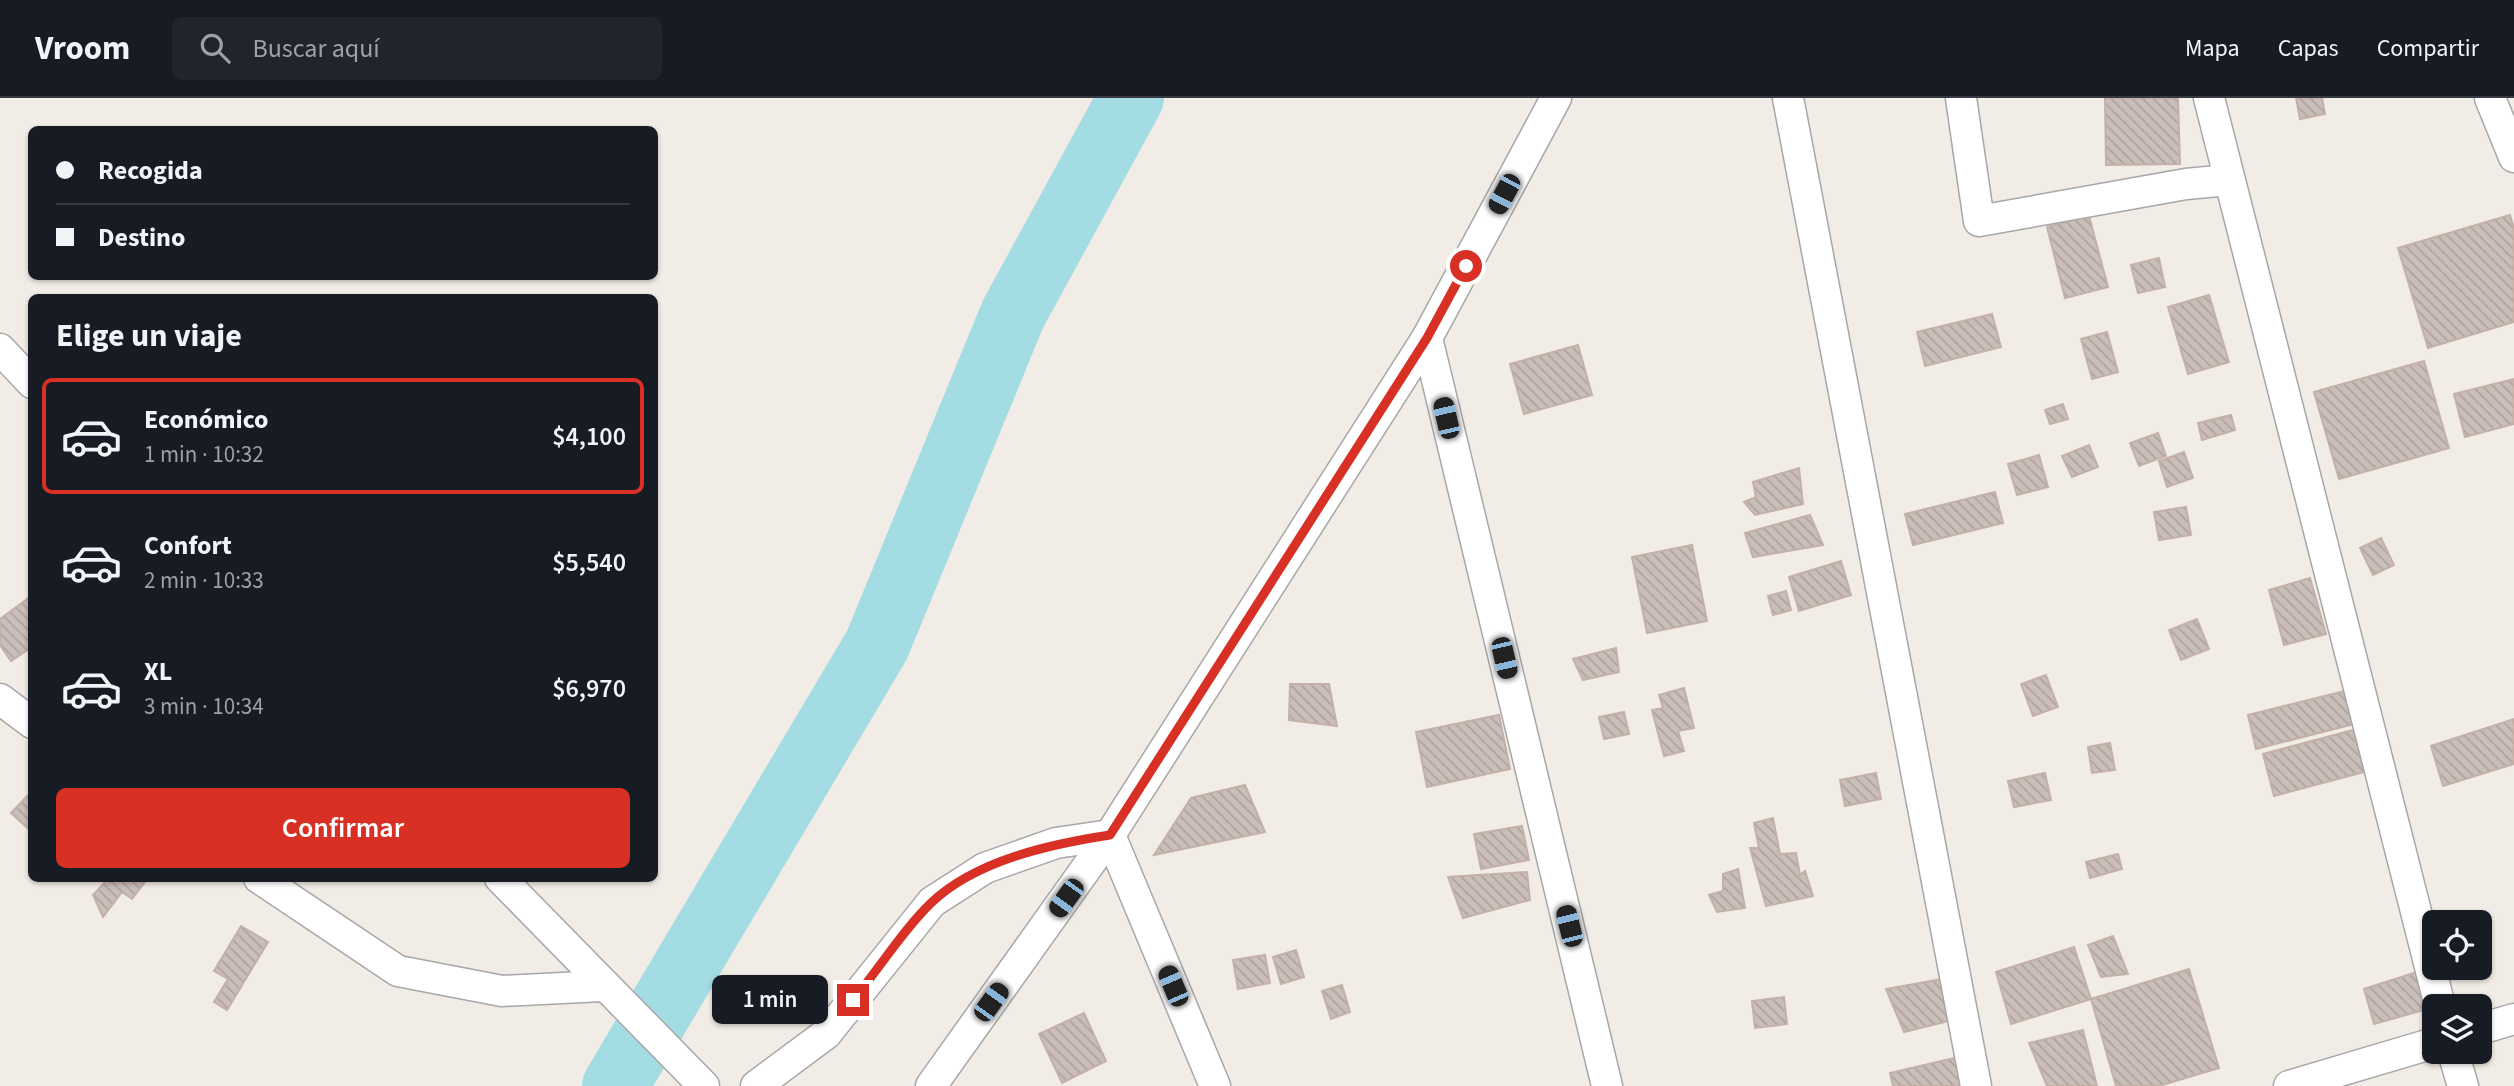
<!DOCTYPE html>
<html lang="es">
<head>
<meta charset="utf-8">
<style>
  :root { --surface:#171b24; --page:#20242c; --text:#f1f3f6; --muted:#9ea1a6; --line:#363941; --accent:#d93025 }
  body { margin:0; font-family:"Source Sans 3",sans-serif; background:var(--page); color:var(--text); height:100vh; display:flex; flex-direction:column; font-size:26px; white-space:nowrap }
  * { box-sizing:border-box; margin:0 }
  p { font-size:23px; color:var(--muted) }
  .icon { flex:none; width:38px; height:38px; fill:none; stroke:currentColor; stroke-width:2; stroke-linecap:round; stroke-linejoin:round }
  .map { position:relative; flex:1; overflow:hidden }
  .drawer { position:absolute; left:28px; top:196px; width:630px; height:588px; display:flex; flex-direction:column; background:var(--surface); border-radius:10px; box-shadow:0 2px 5px #0004 }
  .drawer>* { flex:none }
  .top-card { position:absolute; left:28px; top:28px; width:630px; height:154px; border-radius:10px; box-shadow:0 2px 5px #0004; display:grid; align-content:center; height:154px; padding:0 28px; background:var(--surface) }
  .buttons { position:absolute; left:2422px; top:812px; display:grid; gap:14px }
  .buttons a { display:grid; place-items:center; width:70px; height:70px; border-radius:10px; background:var(--surface); box-shadow:0 2px 5px #0004; font-size:35px }
  .end { position:absolute; width:32px; height:32px; margin:-16px; border:9px solid #d93025; background:#fff; box-shadow:0 0 0 4px #fff }
  .from { border-radius:50% }
  .bubble { position:absolute; height:49px; border-radius:10px; background:var(--surface); box-shadow:0 2px 5px #0004; font-size:23px; font-weight:600; line-height:49px; text-align:center }
  .car { position:absolute; width:21px; height:42px; margin:-21px -10px; border-radius:9px; box-shadow:0 0 5px 2px #0007; background:linear-gradient(#222 24%,#8ab4d8 0 40%,#222 0 76%,#8ab4d8 0 86%,#222 0) }
  .top-card b { display:flex; align-items:center; gap:24px; height:66px; font-size:26px }
  .top-card b+b { border-top:2px solid var(--line) }
  .top-card i { width:18px; height:18px; background:var(--text) }
  ul { padding:0; list-style:none }
  li { display:flex; align-items:center; gap:21px; height:116px; margin:0 14px 10px; padding:0 14px; border:4px solid transparent; border-radius:10px }
  li div { flex:1 }
  li b { display:block; font-size:26px }
  li em { font-style:normal; font-weight:600 }
  li.active { border-color:var(--accent) }
  li>.icon { width:63px; height:63px; stroke-width:1.5 }
  h2 { padding:0 28px; font-size:32px; line-height:84px }
  .primary-button { display:flex; gap:14px; margin-top:auto; padding:14px 28px }
  .primary-button a { flex:1; height:80px; border-radius:10px; background:var(--accent); color:#fff; font-size:28px; font-weight:600; line-height:80px; text-align:center }
  header { display:flex; align-items:center; gap:42px; box-sizing:border-box; height:98px; padding:0 35px; background:var(--surface); border-bottom:2px solid var(--line) }
  header strong { font-size:33px }
  nav { display:flex; gap:38px; margin-inline-start:auto; font-size:24px }
  .search { width:490px; height:63px; background:var(--page); display:flex; align-items:center; gap:18px; box-sizing:border-box; padding:0 24px; border-radius:10px; color:var(--muted); font-size:26px }
  .map>svg:first-child { display:block }
</style>
</head>
<body>
<header>
<strong>Vroom</strong>
<div class="search"><svg class="icon" aria-label="search" viewBox="0 0 24 24"><circle cx="10" cy="10" r="6"/><path d="M15 15l6 6"/></svg>Buscar aquí</div>
<nav><a>Mapa</a><a>Capas</a><a>Compartir</a></nav>
</header>
<div class="map">
<svg width="2514" height="988" viewBox="0 0 2514 988">
  <defs>
    <pattern id="building-back-hatch" width="6" height="6" patternUnits="userSpaceOnUse" patternTransform="scale(1.75)"><rect width="6" height="6" fill="#cabeb9"/><path d="M-1 5l2 2M0 0l6 6M5-1l2 2" fill="none" stroke="#ada39f"/></pattern>
  </defs>
  <rect width="100%" height="100%" fill="#f2ece6"/>
  <g fill="none" stroke-linecap="round" stroke-linejoin="round">
    <!-- river -->
    <path stroke="#a3dce3" stroke-width="66" d="M615,988L877,547L1013,216L1131,0"/>
  </g>
  <!-- building -->
  <g fill="url(#building-back-hatch)" stroke="#c5b0a7" stroke-width="2">
    <path d="M2105,0H2178L2180,66L2106,67Z"/>
    <path d="M2296,0H2322L2325,16L2300,21Z"/>
    <path d="M2510,117L2514,131V224L2428,250L2398,150Z"/>
    <path d="M2089,118L2108,189L2065,200L2047,129Z"/>
    <path d="M2159,160L2165,189L2138,195L2131,167Z"/>
    <path d="M2209,197L2229,264L2188,276L2168,209Z"/>
    <path d="M1992,216L2001,249L1925,268L1917,234Z"/>
    <path d="M2107,234L2118,274L2092,281L2081,241Z"/>
    <path d="M1578,247L1592,297L1524,316L1510,266Z"/>
    <path d="M2424,263L2449,350L2339,381L2314,294Z"/>
    <path d="M2514,281V326L2465,339L2454,296Z"/>
    <path d="M2063,306L2068,321L2050,326L2045,312Z"/>
    <path d="M2231,317L2235,332L2202,342L2198,325Z"/>
    <path d="M2158,335L2166,358L2139,368L2130,345Z"/>
    <path d="M2089,347L2098,369L2072,379L2062,358Z"/>
    <path d="M2184,354L2193,380L2167,389L2159,363Z"/>
    <path d="M2039,357L2048,389L2017,397L2008,366Z"/>
    <path d="M1799,370L1803,406L1755,417L1744,404L1756,399L1753,384Z"/>
    <path d="M1995,394L2003,425L1913,447L1905,416Z"/>
    <path d="M2186,409L2191,437L2159,442L2154,414Z"/>
    <path d="M1810,417L1823,447L1753,459L1745,435Z"/>
    <path d="M2381,440L2394,467L2373,477L2360,450Z"/>
    <path d="M1692,447L1707,523L1647,535L1632,459Z"/>
    <path d="M1841,463L1851,497L1799,513L1789,479Z"/>
    <path d="M2310,480L2326,536L2284,547L2269,492Z"/>
    <path d="M1786,493L1791,512L1773,517L1768,498Z"/>
    <path d="M30,499L32,549L11,563L0,547V521Z"/>
    <path d="M2197,521L2209,551L2181,562L2169,532Z"/>
    <path d="M1616,550L1619,574L1583,582L1573,561Z"/>
    <path d="M2046,577L2058,609L2033,618L2021,586Z"/>
    <path d="M1290,586H1329L1337,628L1289,622Z"/>
    <path d="M1684,590L1694,630L1678,633L1684,653L1664,658L1652,612L1663,610L1659,597Z"/>
    <path d="M2345,593L2354,626L2256,651L2248,617Z"/>
    <path d="M1624,614L1629,636L1604,641L1599,619Z"/>
    <path d="M1499,617L1510,671L1427,689L1416,634Z"/>
    <path d="M2514,621V666L2443,688L2431,648Z"/>
    <path d="M2353,632L2364,674L2274,698L2263,656Z"/>
    <path d="M2110,645L2115,672L2092,675L2088,649Z"/>
    <path d="M1876,675L1881,701L1845,708L1840,682Z"/>
    <path d="M2045,675L2051,702L2014,709L2008,683Z"/>
    <path d="M1245,687L1265,734L1154,757L1191,700Z"/>
    <path d="M32,693V734L11,715Z"/>
    <path d="M1773,720L1780,756L1796,755L1800,777L1805,773L1813,798L1766,808L1750,750H1759L1754,725Z"/>
    <path d="M1522,728L1529,762L1481,771L1474,736Z"/>
    <path d="M2118,756L2122,771L2090,780L2086,764Z"/>
    <path d="M1738,771L1745,810L1717,814L1709,797L1723,793V776Z"/>
    <path d="M1527,774L1530,802L1463,820L1448,779Z"/>
    <path d="M109,780H148L132,801L122,794L103,819L93,797Z"/>
    <path d="M241,828L268,844L227,912L214,904L228,881L214,873Z"/>
    <path d="M2113,838L2128,876L2101,879L2088,847Z"/>
    <path d="M2074,849L2091,901L2011,926L1996,874Z"/>
    <path d="M1296,852L1304,879L1281,886L1273,859Z"/>
    <path d="M1265,857L1270,885L1238,891L1233,862Z"/>
    <path d="M2189,871L2219,970L2159,988H2116L2091,901Z"/>
    <path d="M2420,873L2431,910L2374,926L2364,891Z"/>
    <path d="M1948,880L1949,923L1904,934L1886,891Z"/>
    <path d="M1342,887L1350,914L1331,921L1322,893Z"/>
    <path d="M1784,899L1787,926L1755,930L1752,903Z"/>
    <path d="M1084,915L1106,963L1062,985L1039,936Z"/>
    <path d="M2083,932L2097,988H2047L2029,945Z"/>
    <path d="M1959,959L1974,988H1893L1890,975Z"/>
  </g>
  <g fill="none" stroke-linecap="round" stroke-linejoin="round">
    <!-- minor casing -->
    <g stroke="#a7a7a7" stroke-width="33">
      <g id="minor">
        <path d="M1788,0L1976,988"/>
        <path d="M1961,0L1979,123L2186,86L2229,82"/>
        <path d="M2209,0L2440,908"/>
        <path d="M2490,0L2514,59"/>
        <path d="M1427,240L1607,988"/>
        <path d="M0,251L32,285"/>
        <path d="M0,601L32,625"/>
        <path d="M259,780L398,873L502,893L602,888"/>
        <path d="M500,780L704,988"/>
        <path d="M2480,931L2514,921"/>
        <path d="M2453,954L2463,988"/>
        <path d="M756,988L826,936L932,804L985,770L1056,745L1110,737L1215,988"/>
        <path d="M931,988L1110,737L1427,240L1556,0"/>
        <path d="M2289,988L2434,945"/>
      </g>
    </g>
    <!-- minor -->
    <use href="#minor" stroke="#fff" stroke-width="30"/>
  </g>
  <g fill="none" stroke-linecap="round" stroke-linejoin="round">
    <!-- route -->
    <path stroke="#d93025" stroke-width="9" d="M853,902C879,871 902,833 931,805C976,762 1051,746 1110,737L1427,240L1466,168"/>
  </g>
</svg>
<div class="buttons">
<a><svg class="icon" aria-label="locate" viewBox="0 0 24 24"><circle cx="12" cy="12" r="6"/><path d="M12 2v4M12 18v4M2 12h4M18 12h4"/></svg></a>
<a><svg class="icon" aria-label="layers" viewBox="0 0 24 24"><path d="M12 4l9 5-9 5-9-5zM3 14l9 5 9-5"/></svg></a>
</div>
<i class="end from" style="left:1466px;top:168px"></i>
<i class="end" style="left:853px;top:902px"></i>
<div class="bubble" style="left:712px;top:877px;width:116px">1 min</div>
<i class="car" style="left:1504px;top:96px;rotate:208deg"></i>
<i class="car" style="left:1446px;top:320px;rotate:347deg"></i>
<i class="car" style="left:1504px;top:560px;rotate:167deg"></i>
<i class="car" style="left:1066px;top:800px;rotate:216deg"></i>
<i class="car" style="left:1569px;top:828px;rotate:346deg"></i>
<i class="car" style="left:1173px;top:888px;rotate:337deg"></i>
<i class="car" style="left:991px;top:904px;rotate:36deg"></i>
<div class="top-card">
<b><i class="from"></i>Recogida</b>
<b><i></i>Destino</b>
</div>
<section class="drawer">
<h2>Elige un viaje</h2>
<ul>
<li class="active"><svg class="icon" aria-label="car" viewBox="0 0 24 24"><path d="M5 17H2v-5l4-1 3-4h7l3 4 3 1v5h-3M9 17h6M6 11h13"/><circle cx="7" cy="17" r="2"/><circle cx="17" cy="17" r="2"/></svg><div><b>Económico</b><p>1 min · 10:32</p></div><em>$4,100</em></li>
<li><svg class="icon" aria-label="car" viewBox="0 0 24 24"><path d="M5 17H2v-5l4-1 3-4h7l3 4 3 1v5h-3M9 17h6M6 11h13"/><circle cx="7" cy="17" r="2"/><circle cx="17" cy="17" r="2"/></svg><div><b>Confort</b><p>2 min · 10:33</p></div><em>$5,540</em></li>
<li><svg class="icon" aria-label="car" viewBox="0 0 24 24"><path d="M5 17H2v-5l4-1 3-4h7l3 4 3 1v5h-3M9 17h6M6 11h13"/><circle cx="7" cy="17" r="2"/><circle cx="17" cy="17" r="2"/></svg><div><b>XL</b><p>3 min · 10:34</p></div><em>$6,970</em></li>
</ul>
<div class="primary-button"><a>Confirmar</a></div>
</section>
</div>
</body>
</html>
